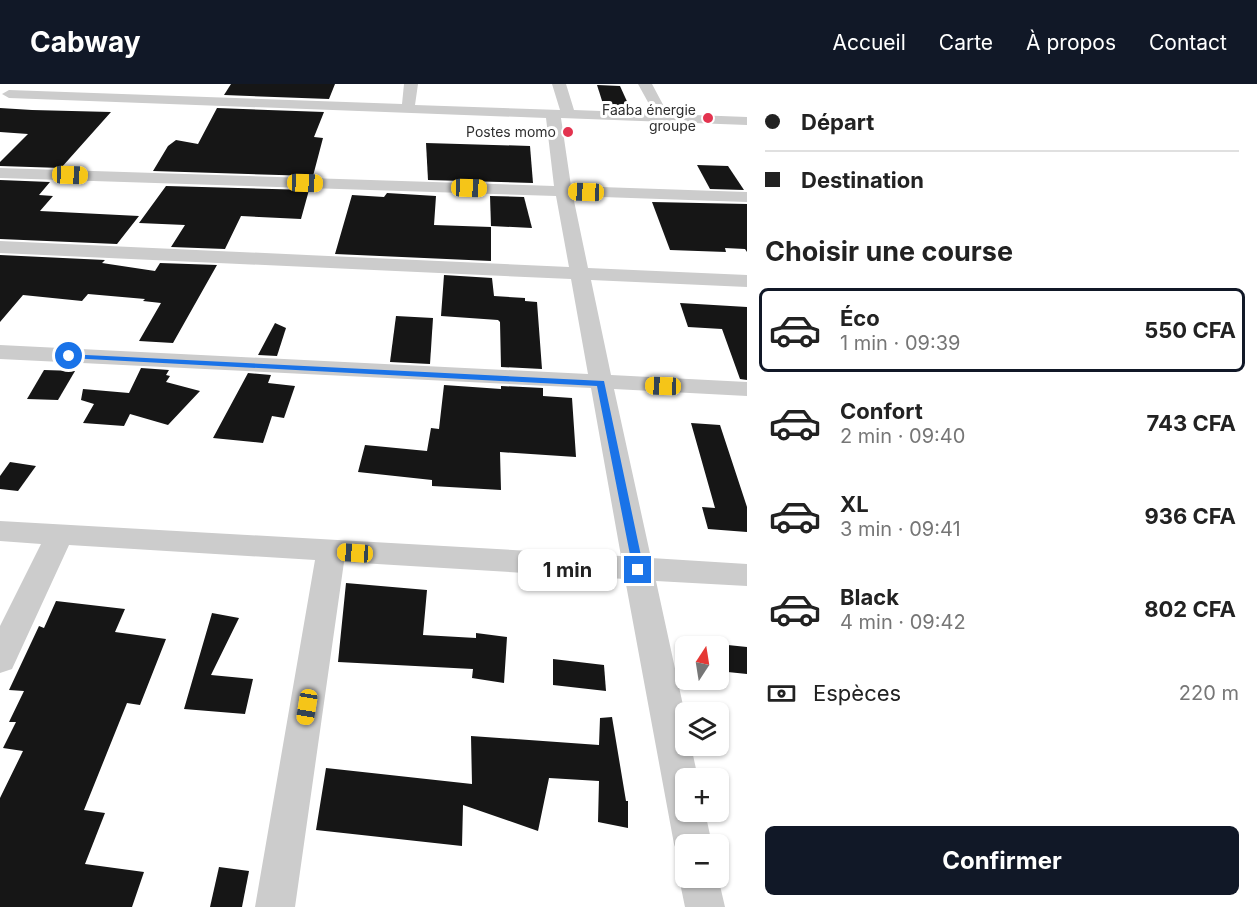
<!DOCTYPE html>
<html lang="fr">
<head>
<meta charset="utf-8">
<style>
  :root { --surface:#fff; --page:#f6f6f6; --text:#222; --muted:#767676; --line:#e0e0e0; --accent:#111827 }
  body { margin:0; font-family:Inter,sans-serif; background:var(--page); color:var(--text); height:100vh; display:flex; flex-direction:column; font-size:22px; white-space:nowrap }
  * { box-sizing:border-box; margin:0 }
  p { font-size:20px; color:var(--muted) }
  .icon { flex:none; width:33px; height:33px; fill:none; stroke:currentColor; stroke-width:2; stroke-linecap:round; stroke-linejoin:round }
  .map { position:relative; flex:1; overflow:hidden }
  .drawer { display:flex; flex-direction:column; background:var(--surface); width:510px }
  .drawer>* { flex:none }
  .top-card { display:grid; align-content:center; height:132px; padding:0 18px; background:var(--surface) }
  .needle { width:39px; rotate:12deg }
  .buttons { position:absolute; left:675px; top:552px; display:grid; gap:12px }
  .buttons a { display:grid; place-items:center; width:54px; height:54px; border-radius:9px; background:var(--surface); box-shadow:0 2px 4px #0004; font-size:30px }
  .end { position:absolute; width:27px; height:27px; margin:-14px; border:8px solid #1a73e8; background:#fff; box-shadow:0 0 0 3px #fff }
  .from { border-radius:50% }
  .bubble { position:absolute; height:42px; border-radius:9px; background:var(--surface); box-shadow:0 2px 4px #0004; font-size:20px; font-weight:700; line-height:42px; text-align:center }
  .car { position:absolute; width:18px; height:36px; margin:-18px -9px; border-radius:8px; box-shadow:0 0 4px 2px #0007; background:linear-gradient(#f5c518 24%,#345 0 40%,#f5c518 0 76%,#345 0 86%,#f5c518 0) }
  .top-card b { display:flex; align-items:center; gap:21px; height:57px; font-size:22px }
  .top-card b+b { border-top:2px solid var(--line) }
  .top-card i { width:15px; height:15px; background:var(--text) }
  ul { padding:0; list-style:none }
  li { display:flex; align-items:center; gap:18px; height:84px; margin:0 12px 9px; padding:0 6px; border:3px solid transparent; border-radius:9px }
  li div { flex:1 }
  li b { display:block; font-size:22px }
  li em { font-style:normal; font-weight:700 }
  li.on { border-color:var(--accent) }
  li>.icon { width:54px; height:54px; stroke-width:1.5 }
  h2 { padding:0 18px; font-size:27px; line-height:72px }
  .pay { display:flex; align-items:center; gap:15px; height:66px; padding:0 18px; font-size:22px }
  .pay p { margin-inline-start:auto }
  .cta { display:flex; gap:12px; margin-top:auto; padding:12px 18px }
  .cta a { flex:1; height:69px; border-radius:9px; background:var(--accent); color:#fff; font-size:24px; font-weight:700; line-height:69px; text-align:center }
  header { display:flex; align-items:center; gap:36px; box-sizing:border-box; height:84px; padding:0 30px; background:var(--accent); color:#fff }
  header strong { font-size:28px }
  nav { display:flex; gap:33px; margin-inline-start:auto; font-size:21px }
  main { display:flex; flex:1; min-height:0 }
  .map>svg:first-child { display:block }
</style>
</head>
<body>
<header>
<strong>Cabway</strong>
<nav><a>Accueil</a><a>Carte</a><a>À propos</a><a>Contact</a></nav>
</header>
<main>
<div class="map">
<svg width="747" height="823" viewBox="0 0 747 823">
  <rect width="100%" height="100%" fill="#fff"/>
  <!-- building -->
  <g fill="#161616">
    <path d="M231,0H335L329,15L224,11Z"/>
    <path d="M597,1L620,2L630,24L604,23Z"/>
    <path d="M0,24L32,26L111,28L61,84L0,82V78L28,50L0,48Z"/>
    <path d="M217,24L324,28L314,53L323,54L313,92L153,87L168,62L176,56L198,60Z"/>
    <path d="M426,59L530,62L533,99L428,96Z"/>
    <path d="M697,81L728,82L744,106L710,105Z"/>
    <path d="M0,96L50,98L39,111L53,112L40,127L139,132L117,160L0,155Z"/>
    <path d="M166,102L309,106L301,135L241,132L225,165L171,163L185,141L139,139Z"/>
    <path d="M387,109L436,112L434,141L491,143V177L335,170L352,111L384,113Z"/>
    <path d="M490,112L524,113L532,144L491,142Z"/>
    <path d="M652,118L747,120V168L745,165L725,164L726,168L670,166Z"/>
    <path d="M0,171L105,176L102,179L155,187L160,179L217,181L173,259L139,257L161,219L143,217L145,215L88,210L82,217L23,211L0,238Z"/>
    <path d="M444,191L492,194L494,212L525,214V217L537,218L542,285L501,283L500,238L498,236L441,232Z"/>
    <path d="M680,219L747,223V296L740,295L722,245L688,243Z"/>
    <path d="M396,232L433,234L430,280L390,278Z"/>
    <path d="M275,239L286,244L277,272L258,271Z"/>
    <path d="M141,284L169,286L166,291L170,292L166,298L200,307L168,341L130,330L124,342L83,339L94,320L81,316L83,305L129,309Z"/>
    <path d="M44,286L75,287L58,316L27,315Z"/>
    <path d="M248,289L271,291L268,299L295,302L284,334L272,332L263,359L213,354Z"/>
    <path d="M444,301L501,305V302L543,304V312L572,314L576,373L500,368L501,406L432,402V396L358,388L365,361L427,367L431,344L439,345Z"/>
    <path d="M691,339L720,341L747,423V448L708,445L702,423L715,424Z"/>
    <path d="M10,378L36,382L18,407L0,405V392Z"/>
    <path d="M346,499L427,506L423,551L476,554V549L507,553L504,599L472,594L473,585L338,578Z"/>
    <path d="M56,517L125,525L115,548L166,555L140,621L127,619L84,726L105,729L85,780L144,788L132,823H0V714L23,667L3,664L16,638H9L24,607L9,606L39,542L44,544Z"/>
    <path d="M212,529L239,534L211,591L253,595L245,630L184,625Z"/>
    <path d="M718,560L747,563V590L718,587Z"/>
    <path d="M553,575L604,581L606,607L553,601Z"/>
    <path d="M612,633L626,717H628V744L598,738L599,697L549,694L538,747L463,721L462,762L316,746L326,684L472,700L471,652L599,661L600,634Z"/>
    <path d="M219,783L249,787L242,823H210Z"/>
  </g>
  <g fill="none" stroke-linecap="round" stroke-linejoin="round">
    <!-- street -->
    <g fill="#ccc" fill-rule="evenodd">
      <path d="M404,0H418L415,21L560,26L552,0H566L574,26L654,29L638,0H652L668,30L747,33V41L561,34L571,102L747,108V118L573,112L588,184L747,191V203L591,196L611,291L747,298V312L614,305L651,474L747,480V502L656,497L686,635V662H691L698,694H686V728H705L712,760H686V776L679,774L674,760L625,495L344,478L295,823H255L315,476L69,461L12,585L0,589V542L41,460L0,457V437L621,472L591,304L0,275V261L588,290L571,195L0,169V157L569,183L556,112L0,94V84L554,102L546,34L9,14L2,10L9,6L402,20Z"/>
      <path d="M685,780L686,794L718,793L725,823H685L679,794Z"/>
    </g>
  </g>
  <!-- route -->
  <path fill="#1a73e8" d="M66,270L604,297L644,486L638,490L633,486L597,302L69,274H66Z"/>
  <!-- markers -->
  <g fill="#e3334f" stroke="#fff" stroke-width="2">
    <circle cx="708" cy="34" r="6"/>
    <circle cx="568" cy="48" r="6"/>
  </g>
  <g text-anchor="middle" stroke-width="6" stroke-linejoin="round" paint-order="stroke">
    <!-- far-poi labels -->
    <g font-size="14" fill="#2f2f2f" stroke="#fff" text-anchor="end">
      <text x="696" y="31">Faaba énergie<tspan x="696" dy="16">groupe</tspan></text>
      <text x="556" y="53">Postes momo</text>
    </g>
  </g>
</svg>
<div class="buttons">
<a><svg class="needle" viewBox="-14 -14 28 28"><path d="M0-13l5 13h-10z" fill="#e53935"/><path d="M0 13l5-13h-10z" fill="#767676"/></svg></a>
<a><svg class="icon" aria-label="layers" viewBox="0 0 24 24"><path d="M12 4l9 5-9 5-9-5zM3 14l9 5 9-5"/></svg></a>
<a>+</a>
<a>−</a>
</div>
<i class="end from" style="left:69px;top:272px"></i>
<i class="end" style="left:638px;top:486px"></i>
<div class="bubble" style="left:518px;top:465px;width:99px">1 min</div>
<i class="car" style="left:70px;top:91px;rotate:92deg"></i>
<i class="car" style="left:305px;top:99px;rotate:92deg"></i>
<i class="car" style="left:469px;top:104px;rotate:92deg"></i>
<i class="car" style="left:586px;top:108px;rotate:272deg"></i>
<i class="car" style="left:663px;top:302px;rotate:272deg"></i>
<i class="car" style="left:355px;top:469px;rotate:274deg"></i>
<i class="car" style="left:307px;top:623px;rotate:189deg"></i>
</div>
<section class="drawer">
<div class="top-card">
<b><i class="from"></i>Départ</b>
<b><i></i>Destination</b>
</div>
<h2>Choisir une course</h2>
<ul>
<li class="on"><svg class="icon" aria-label="car" viewBox="0 0 24 24"><path d="M5 17H2v-5l4-1 3-4h7l3 4 3 1v5h-3M9 17h6M6 11h13"/><circle cx="7" cy="17" r="2"/><circle cx="17" cy="17" r="2"/></svg><div><b>Éco</b><p>1 min · 09:39</p></div><em>550 CFA</em></li>
<li><svg class="icon" aria-label="car" viewBox="0 0 24 24"><path d="M5 17H2v-5l4-1 3-4h7l3 4 3 1v5h-3M9 17h6M6 11h13"/><circle cx="7" cy="17" r="2"/><circle cx="17" cy="17" r="2"/></svg><div><b>Confort</b><p>2 min · 09:40</p></div><em>743 CFA</em></li>
<li><svg class="icon" aria-label="car" viewBox="0 0 24 24"><path d="M5 17H2v-5l4-1 3-4h7l3 4 3 1v5h-3M9 17h6M6 11h13"/><circle cx="7" cy="17" r="2"/><circle cx="17" cy="17" r="2"/></svg><div><b>XL</b><p>3 min · 09:41</p></div><em>936 CFA</em></li>
<li><svg class="icon" aria-label="car" viewBox="0 0 24 24"><path d="M5 17H2v-5l4-1 3-4h7l3 4 3 1v5h-3M9 17h6M6 11h13"/><circle cx="7" cy="17" r="2"/><circle cx="17" cy="17" r="2"/></svg><div><b>Black</b><p>4 min · 09:42</p></div><em>802 CFA</em></li>
</ul>
<div class="pay"><svg class="icon" aria-label="cash" viewBox="0 0 24 24"><path d="M3 7h18v10H3z"/><circle cx="12" cy="12" r="2"/></svg>Espèces<p>220 m</p></div>
<div class="cta"><a>Confirmer</a></div>
</section>
</main>
</body>
</html>
